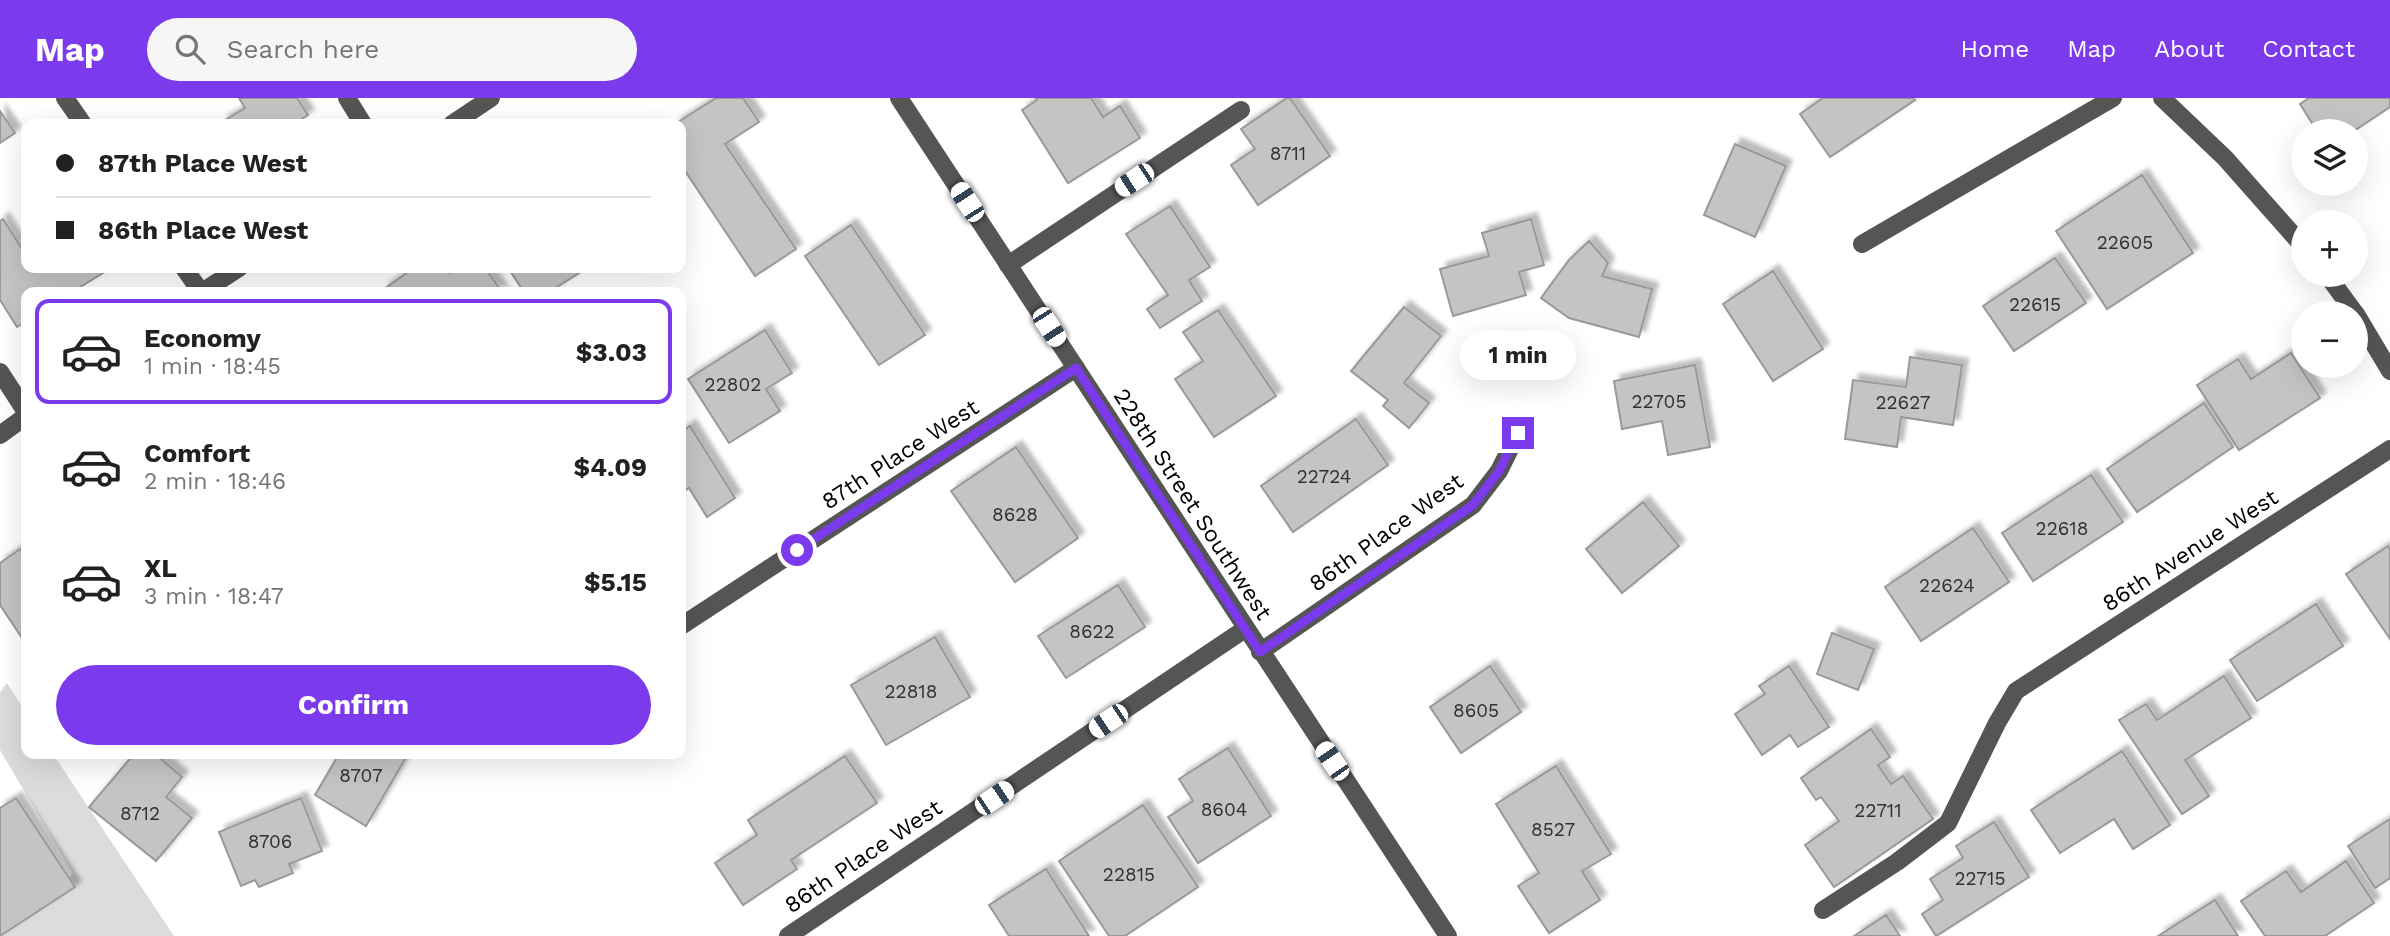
<!DOCTYPE html>
<html lang="en">
<head>
<meta charset="utf-8">
<style>
  :root { --surface:#fff; --page:#f6f6f6; --text:#202124; --muted:#757577; --line:#e0e0e0; --accent:#7c3aed }
  body { margin:0; font-family:"Work Sans",sans-serif; background:var(--page); color:var(--text); height:100vh; display:flex; flex-direction:column; font-size:26px; white-space:nowrap }
  * { box-sizing:border-box; margin:0 }
  p { font-size:23px; color:var(--muted) }
  .icon { flex:none; width:38px; height:38px; fill:none; stroke:currentColor; stroke-width:2; stroke-linecap:round; stroke-linejoin:round }
  .map { position:relative; flex:1; overflow:hidden }
  .details { position:absolute; left:21px; top:189px; width:665px; height:472px; display:flex; flex-direction:column; background:var(--surface); border-radius:14px; box-shadow:0 7px 28px #0002 }
  .details>* { flex:none }
  .guide { position:absolute; left:21px; top:21px; width:665px; height:154px; border-radius:14px; box-shadow:0 7px 28px #0002; display:grid; align-content:center; height:154px; padding:0 35px; background:var(--surface) }
  .controls { position:absolute; left:2291px; top:21px; display:grid; gap:14px }
  .controls a { display:grid; place-items:center; width:77px; height:77px; border-radius:50%; background:var(--surface); box-shadow:0 7px 28px #0002; font-size:35px }
  .end { position:absolute; width:32px; height:32px; margin:-16px; border:9px solid #7c3aed; background:#fff; box-shadow:0 0 0 4px #fff }
  .from { border-radius:50% }
  .bubble { position:absolute; height:49px; border-radius:24px; background:var(--surface); box-shadow:0 7px 28px #0002; font-size:23px; font-weight:700; line-height:49px; text-align:center }
  .car { position:absolute; width:21px; height:42px; margin:-21px -10px; border-radius:9px; box-shadow:0 0 5px 2px #0007; background:linear-gradient(#fff 24%,#345 0 40%,#fff 0 76%,#345 0 86%,#fff 0) }
  .guide b { display:flex; align-items:center; gap:24px; height:66px; font-size:26px }
  .guide b+b { border-top:2px solid var(--line) }
  .guide i { width:18px; height:18px; background:var(--text) }
  ul { padding:12px 0 0; list-style:none }
  li { display:flex; align-items:center; gap:21px; height:105px; margin:0 14px 10px; padding:0 21px; border:4px solid transparent; border-radius:14px }
  li div { flex:1 }
  li b { display:block; font-size:26px }
  li em { font-style:normal; font-weight:700 }
  li.selected { border-color:var(--accent) }
  li>.icon { width:63px; height:63px; stroke-width:1.5 }
  .button { display:flex; gap:14px; margin-top:auto; padding:14px 35px }
  .button a { flex:1; height:80px; border-radius:42px; background:var(--accent); color:#fff; font-size:28px; font-weight:700; line-height:80px; text-align:center }
  header { display:flex; align-items:center; gap:42px; box-sizing:border-box; height:98px; padding:0 35px; background:var(--accent); color:#fff }
  header strong { font-size:33px }
  nav { display:flex; gap:38px; margin-inline-start:auto; font-size:24px }
  .search { width:490px; height:63px; background:var(--page); display:flex; align-items:center; gap:18px; box-sizing:border-box; padding:0 24px; border-radius:38px; color:var(--muted); font-size:26px }
  .map>svg:first-child { display:block }
</style>
</head>
<body>
<header>
<strong>Map</strong>
<div class="search"><svg class="icon" aria-label="search" viewBox="0 0 24 24"><circle cx="10" cy="10" r="6"/><path d="M15 15l6 6"/></svg>Search here</div>
<nav><a>Home</a><a>Map</a><a>About</a><a>Contact</a></nav>
</header>
<div class="map">
<svg width="2390" height="838" viewBox="0 0 2390 838">
  <defs>
    <filter id="shadow"><feDropShadow dx="6" dy="-6" stdDeviation="2" flood-color="#0004"/></filter>
  </defs>
  <rect width="100%" height="100%" fill="#fff"/>
  <!-- green -->
  <path fill="#dcdcdc" d="M7,585L26,615V656H53L174,838H0L73,776L0,652V595Z"/>
  <!-- building -->
  <g fill="#c4c4c4" stroke="#999" stroke-width="2" filter="url(#shadow)">
    <path d="M239,0H297L308,17L294,26H223L222,24L245,10Z"/>
    <path d="M716,0H743L759,24L725,46L796,151L755,178L681,67V26H675Z"/>
    <path d="M1036,0H1091L1103,19L1120,8L1140,40L1068,85L1022,12L1037,2Z"/>
    <path d="M1287,0H1290L1330,58L1258,107L1231,67L1255,51L1241,31Z"/>
    <path d="M1823,0H1913L1915,2L1830,59L1800,16Z"/>
    <path d="M2309,0H2390V9L2354,33H2317L2300,6Z"/>
    <path d="M0,13L15,35L0,45Z"/>
    <path d="M1735,46L1786,68L1755,139L1704,117Z"/>
    <path d="M2142,77L2193,155L2107,211L2056,133Z"/>
    <path d="M1170,108L1210,169L1189,182L1202,203L1160,230L1147,211L1168,197L1126,136Z"/>
    <path d="M3,121L24,154L26,152V170H111L72,194H26V224L17,229L0,202V123Z"/>
    <path d="M1531,121L1544,167L1519,174L1526,197L1453,218L1440,171L1489,158L1482,135Z"/>
    <path d="M851,127L925,237L879,267L805,158Z"/>
    <path d="M1589,143L1608,165L1602,178L1652,191L1639,239L1569,220L1541,200L1569,162Z"/>
    <path d="M2055,160L2086,205L2014,253L1983,208Z"/>
    <path d="M414,170H446L450,175L458,170H485L502,194H387L384,191Z"/>
    <path d="M508,170H587L549,194H524Z"/>
    <path d="M1773,173L1823,251L1773,283L1723,206Z"/>
    <path d="M1404,209L1441,238L1404,285L1429,305L1409,330L1383,308L1388,302L1351,273Z"/>
    <path d="M1218,212L1276,298L1214,339L1175,281L1203,263L1183,234Z"/>
    <path d="M765,232L792,275L766,291L780,313L729,345L688,281Z"/>
    <path d="M2291,255L2320,300L2239,352L2197,287L2238,261L2251,281Z"/>
    <path d="M1910,259L1962,267L1953,327L1901,319L1897,349L1845,341L1853,282L1906,289Z"/>
    <path d="M1695,267L1710,349L1668,357L1662,323L1622,331L1614,283Z"/>
    <path d="M2204,305L2233,349L2137,414L2107,371Z"/>
    <path d="M1356,321L1388,367L1293,434L1261,388Z"/>
    <path d="M690,328L735,400L707,419L689,390L681,395V334Z"/>
    <path d="M1016,349L1078,440L1015,484L951,393Z"/>
    <path d="M2091,377L2123,424L2033,483L2002,435Z"/>
    <path d="M1643,404L1679,448L1622,495L1586,451Z"/>
    <path d="M1973,430L2009,484L1921,543L1885,489Z"/>
    <path d="M2388,448L2390,452V541L2346,476Z"/>
    <path d="M20,451L26,459V546L0,507V465Z"/>
    <path d="M1118,487L1145,529L1066,580L1038,538Z"/>
    <path d="M2316,506L2343,548L2257,603L2230,562Z"/>
    <path d="M1832,535L1874,551L1858,592L1817,576Z"/>
    <path d="M935,539L970,599L886,647L851,587Z"/>
    <path d="M1490,568L1521,614L1461,655L1430,609Z"/>
    <path d="M1789,568L1829,629L1798,649L1790,637L1762,657L1735,616L1765,596L1759,588Z"/>
    <path d="M2224,578L2251,620L2185,662L2209,698L2182,716L2119,622L2146,606L2157,622Z"/>
    <path d="M1871,631L1890,659L1878,667L1891,686L1903,678L1933,721L1834,789L1805,747L1839,723L1821,699L1816,702L1801,680Z"/>
    <path d="M1228,650L1271,718L1198,765L1168,719L1193,703L1179,681Z"/>
    <path d="M2122,653L2170,727L2133,751L2114,721L2060,755L2031,712Z"/>
    <path d="M134,656H155L182,679L166,699L192,720L156,763L89,709Z"/>
    <path d="M339,656H408L366,728L315,697Z"/>
    <path d="M845,658L877,705L791,762L797,771L743,807L715,765L757,737L748,722Z"/>
    <path d="M1556,668L1611,756L1582,773L1600,802L1549,835L1518,788L1539,775L1496,706Z"/>
    <path d="M16,700L75,789L0,838V710Z"/>
    <path d="M301,700L322,753L289,766L293,775L259,789L255,782L241,788L219,734Z"/>
    <path d="M1143,707L1198,789L1125,838H1109L1059,763Z"/>
    <path d="M2390,721V780L2375,790L2348,748Z"/>
    <path d="M1994,724L2029,779L1936,838L1922,816L1943,802L1930,781L1963,760L1956,748Z"/>
    <path d="M2346,763L2374,805L2325,838H2265L2241,803L2286,773L2301,794Z"/>
    <path d="M1046,771L1089,838H1009L989,807Z"/>
    <path d="M2215,802L2238,838H2158Z"/>
    <path d="M1886,817L1900,838H1854Z"/>
  </g>
  <g fill="none" stroke-linecap="round" stroke-linejoin="round">
    <!-- minor -->
    <g stroke="#555" stroke-width="18">
      <path d="M65,0L83,26"/>
      <path d="M347,0L363,26"/>
      <path d="M899,0L1448,838"/>
      <path d="M2162,0L2225,60L2303,148"/>
      <path d="M452,26L491,0"/>
      <path d="M1862,146L2113,0"/>
      <path d="M1008,167L1241,12"/>
      <path d="M184,170L201,194"/>
      <path d="M2327,177L2355,215"/>
      <path d="M202,194L239,170"/>
      <path d="M2356,216L2390,273"/>
      <path d="M0,274L26,314"/>
      <path d="M0,337L26,318"/>
      <path d="M681,528L1076,270"/>
      <path d="M1260,554L1473,407L1499,373L1518,335"/>
      <path d="M1823,812L1897,764L1948,725L1997,625L2016,593L2390,351"/>
      <path d="M788,838L1245,531"/>
    </g>
  </g>
  <g fill="none" stroke-linecap="round" stroke-linejoin="round">
    <!-- route -->
    <path stroke="#7c3aed" stroke-width="9" d="M797,452L1076,270L1260,554L1473,407L1499,373L1518,335"/>
  </g>
  <g text-anchor="middle" stroke-width="6" stroke-linejoin="round" paint-order="stroke">
    <!-- number labels -->
    <g font-size="19" fill="#313131">
      <text x="1288" y="62">8711</text>
      <text x="2125" y="151">22605</text>
      <text x="2035" y="213">22615</text>
      <text x="733" y="293">22802</text>
      <text x="1659" y="310">22705</text>
      <text x="1903" y="311">22627</text>
      <text x="1324" y="385">22724</text>
      <text x="1015" y="423">8628</text>
      <text x="2062" y="437">22618</text>
      <text x="1947" y="494">22624</text>
      <text x="1092" y="540">8622</text>
      <text x="911" y="600">22818</text>
      <text x="1476" y="619">8605</text>
      <text x="361" y="684">8707</text>
      <text x="1224" y="718">8604</text>
      <text x="1878" y="719">22711</text>
      <text x="140" y="722">8712</text>
      <text x="1553" y="738">8527</text>
      <text x="270" y="750">8706</text>
      <text x="1129" y="783">22815</text>
      <text x="1980" y="787">22715</text>
    </g>
    <!-- street labels -->
    <g font-size="23" fill="#000" stroke="#fff">
      <text transform="translate(900 356) rotate(-33)" y="8">87th Place West</text>
      <text transform="translate(1193 406) rotate(57)" y="8">228th Street Southwest</text>
      <text transform="translate(1386 434) rotate(-36)" y="8">86th Place West</text>
      <text transform="translate(2190 452) rotate(-33)" y="8">86th Avenue West</text>
      <text transform="translate(863 758) rotate(-34)" y="8">86th Place West</text>
    </g>
  </g>
</svg>
<div class="controls">
<a><svg class="icon" aria-label="layers" viewBox="0 0 24 24"><path d="M12 4l9 5-9 5-9-5zM3 14l9 5 9-5"/></svg></a>
<a>+</a>
<a>−</a>
</div>
<i class="end from" style="left:797px;top:452px"></i>
<i class="end" style="left:1518px;top:335px"></i>
<div class="bubble" style="left:1460px;top:233px;width:116px">1 min</div>
<i class="car" style="left:1134px;top:82px;rotate:237deg"></i>
<i class="car" style="left:967px;top:104px;rotate:327deg"></i>
<i class="car" style="left:1049px;top:229px;rotate:147deg"></i>
<i class="car" style="left:1108px;top:623px;rotate:236deg"></i>
<i class="car" style="left:1332px;top:663px;rotate:326deg"></i>
<i class="car" style="left:994px;top:700px;rotate:56deg"></i>
<div class="guide">
<b><i class="from"></i>87th Place West</b>
<b><i></i>86th Place West</b>
</div>
<section class="details">
<ul>
<li class="selected"><svg class="icon" aria-label="car" viewBox="0 0 24 24"><path d="M5 17H2v-5l4-1 3-4h7l3 4 3 1v5h-3M9 17h6M6 11h13"/><circle cx="7" cy="17" r="2"/><circle cx="17" cy="17" r="2"/></svg><div><b>Economy</b><p>1 min · 18:45</p></div><em>$3.03</em></li>
<li><svg class="icon" aria-label="car" viewBox="0 0 24 24"><path d="M5 17H2v-5l4-1 3-4h7l3 4 3 1v5h-3M9 17h6M6 11h13"/><circle cx="7" cy="17" r="2"/><circle cx="17" cy="17" r="2"/></svg><div><b>Comfort</b><p>2 min · 18:46</p></div><em>$4.09</em></li>
<li><svg class="icon" aria-label="car" viewBox="0 0 24 24"><path d="M5 17H2v-5l4-1 3-4h7l3 4 3 1v5h-3M9 17h6M6 11h13"/><circle cx="7" cy="17" r="2"/><circle cx="17" cy="17" r="2"/></svg><div><b>XL</b><p>3 min · 18:47</p></div><em>$5.15</em></li>
</ul>
<div class="button"><a>Confirm</a></div>
</section>
</div>
</body>
</html>
